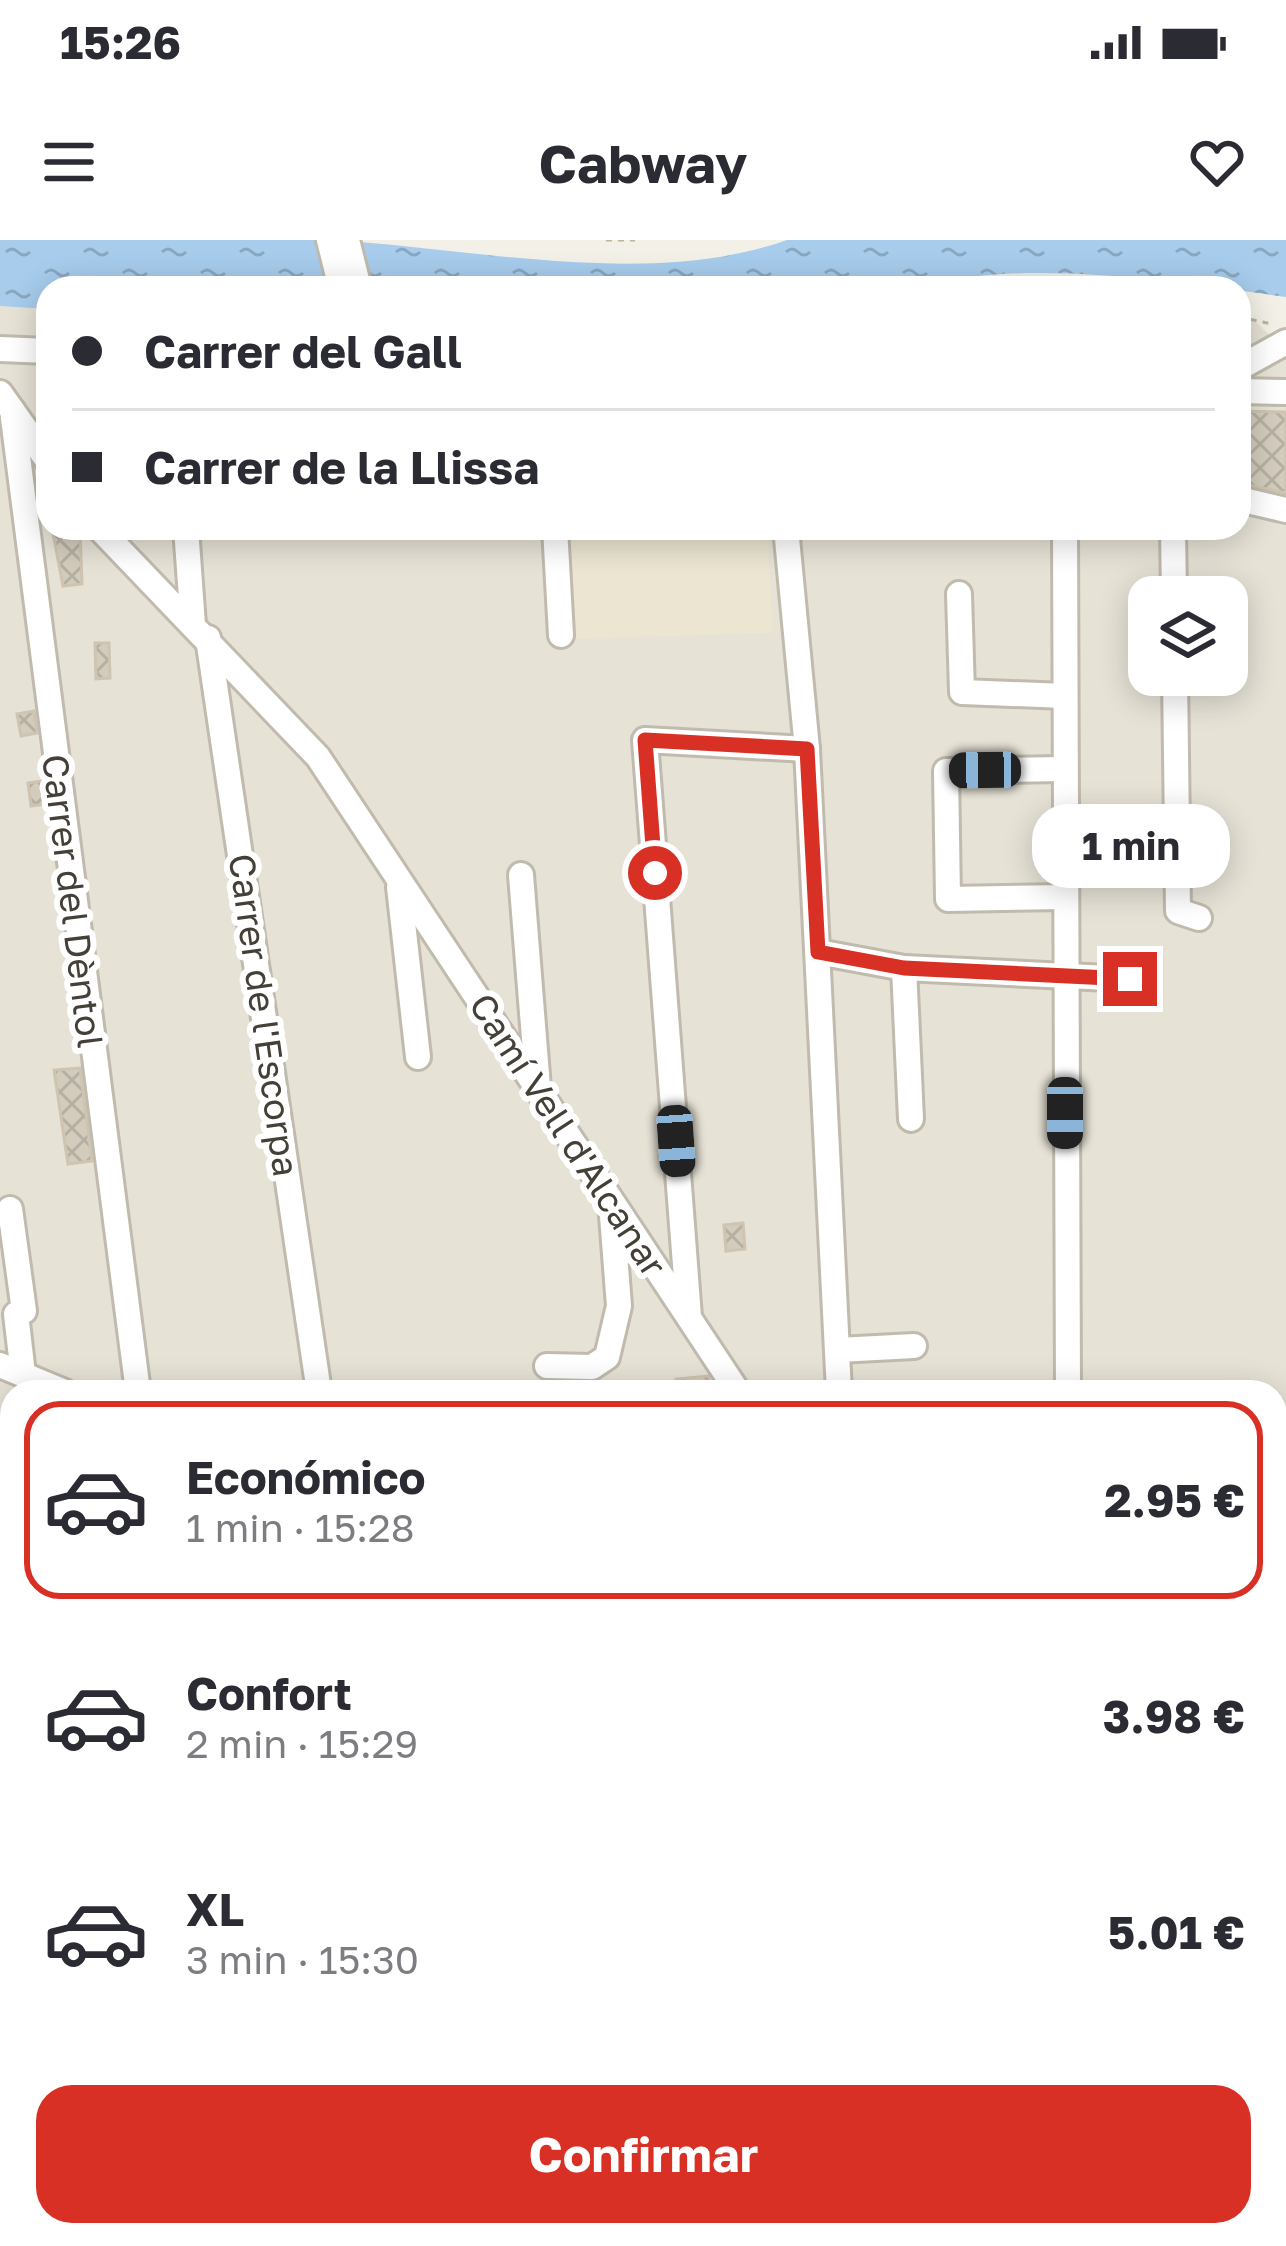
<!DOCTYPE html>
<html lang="es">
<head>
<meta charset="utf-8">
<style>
  :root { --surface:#fff; --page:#f2f2f3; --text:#2b2b33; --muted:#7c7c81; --line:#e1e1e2; --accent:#d93025 }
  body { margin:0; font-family:"Golos Text",sans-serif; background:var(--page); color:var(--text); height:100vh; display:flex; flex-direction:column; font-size:45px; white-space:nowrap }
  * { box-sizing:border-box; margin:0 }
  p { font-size:39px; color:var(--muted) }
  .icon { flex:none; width:66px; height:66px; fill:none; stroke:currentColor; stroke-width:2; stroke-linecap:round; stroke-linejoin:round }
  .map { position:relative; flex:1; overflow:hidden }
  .details { position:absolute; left:0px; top:1140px; width:1287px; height:867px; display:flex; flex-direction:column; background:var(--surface); border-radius:36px 36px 0 0; box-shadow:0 6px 30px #0003 }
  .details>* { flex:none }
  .guide { position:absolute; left:36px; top:36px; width:1215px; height:264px; border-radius:36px; box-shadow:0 6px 30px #0003; display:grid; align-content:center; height:264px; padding:0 36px; background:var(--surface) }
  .tools { position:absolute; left:1128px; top:336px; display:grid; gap:24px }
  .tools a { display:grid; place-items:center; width:120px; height:120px; border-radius:24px; background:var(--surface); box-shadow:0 6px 30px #0003; font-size:60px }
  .end { position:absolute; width:54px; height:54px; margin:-27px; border:15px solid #d93025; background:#fff; box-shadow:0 0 0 6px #fff }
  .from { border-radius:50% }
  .bubble { position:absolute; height:84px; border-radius:36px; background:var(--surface); box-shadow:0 6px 30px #0003; font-size:39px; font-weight:700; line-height:84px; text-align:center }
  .car { position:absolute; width:36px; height:72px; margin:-36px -18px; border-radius:15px; box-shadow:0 0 9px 3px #0007; background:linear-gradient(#222 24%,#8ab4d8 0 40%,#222 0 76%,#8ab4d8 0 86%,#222 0) }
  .guide b { display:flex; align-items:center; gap:42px; height:114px; font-size:45px }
  .guide b+b { border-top:3px solid var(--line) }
  .guide i { width:30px; height:30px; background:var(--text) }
  ul { padding:21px 0 0; list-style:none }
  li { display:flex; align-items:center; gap:36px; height:198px; margin:0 24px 18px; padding:0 12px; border:6px solid transparent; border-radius:36px }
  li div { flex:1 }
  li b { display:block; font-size:45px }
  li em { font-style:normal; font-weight:700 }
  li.current { border-color:var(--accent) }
  li>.icon { width:108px; height:108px; stroke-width:1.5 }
  .primary-button { display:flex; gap:24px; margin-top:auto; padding:24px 36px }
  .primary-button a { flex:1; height:138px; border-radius:36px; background:var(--accent); color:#fff; font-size:48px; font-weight:700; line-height:138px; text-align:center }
  .status { display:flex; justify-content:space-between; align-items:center; height:84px; padding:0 60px; background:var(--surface); direction:ltr }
  .status svg { height:33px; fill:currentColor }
  header { display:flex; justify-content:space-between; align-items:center; height:156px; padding:0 36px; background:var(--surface); font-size:54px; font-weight:700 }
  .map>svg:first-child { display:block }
</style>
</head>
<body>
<div class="status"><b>15:26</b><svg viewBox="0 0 49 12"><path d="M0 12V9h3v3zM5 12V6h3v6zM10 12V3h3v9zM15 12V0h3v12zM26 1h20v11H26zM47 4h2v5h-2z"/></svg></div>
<header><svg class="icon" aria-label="menu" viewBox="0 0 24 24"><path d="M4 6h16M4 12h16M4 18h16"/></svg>Cabway<svg class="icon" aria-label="heart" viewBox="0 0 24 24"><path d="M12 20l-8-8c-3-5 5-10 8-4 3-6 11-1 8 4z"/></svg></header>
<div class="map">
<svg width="1286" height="2006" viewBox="0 0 1286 2006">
  <defs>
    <pattern id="water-ripples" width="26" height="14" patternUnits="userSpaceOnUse" patternTransform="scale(3)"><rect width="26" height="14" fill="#a7ccec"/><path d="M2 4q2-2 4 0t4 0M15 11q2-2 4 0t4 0" fill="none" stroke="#8aa7c0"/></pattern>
    <pattern id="building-cross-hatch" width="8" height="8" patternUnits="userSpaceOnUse" patternTransform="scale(3)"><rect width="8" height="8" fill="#d3ccbd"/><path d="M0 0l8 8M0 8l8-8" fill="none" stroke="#b6b0a3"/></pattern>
  </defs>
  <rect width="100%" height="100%" fill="#f2f0e7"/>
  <!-- residential -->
  <path fill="#e6e2d6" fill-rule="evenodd" d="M0,51L48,57V288H1239V78L1257,83L1286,111V1410L1275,1552V1152H12V1995H1275V1955L1279,2006H0ZM1149,357H1227V435H1149Z"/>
  <!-- education -->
  <path fill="#ebe5d2" d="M564,288H767L773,393L570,399Z"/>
  <!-- water -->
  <path fill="url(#water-ripples)" d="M0,0C110,0 221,0 331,0C473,8 650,49 787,0H1286V57C1188,43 1017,16 921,48H48V69L0,66Z"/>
  <!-- building -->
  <g fill="url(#building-cross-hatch)" stroke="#cec4b1" stroke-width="3">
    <path d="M1239,171L1286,172V253L1239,243Z"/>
    <path d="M52,288H80L82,344L63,346Z"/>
    <path d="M95,403H109L110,438L96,439Z"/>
    <path d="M34,471L37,493L21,496L17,474Z"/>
    <path d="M43,541L46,564L31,566L28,543Z"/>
    <path d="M80,828L92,921L68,924L54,830Z"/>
    <path d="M743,983L745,1009L726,1011L724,985Z"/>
    <path d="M708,1136L714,1152H677L676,1139Z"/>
  </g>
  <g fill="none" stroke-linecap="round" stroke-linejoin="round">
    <!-- minor casing -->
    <g stroke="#c0bbad" stroke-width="30">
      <g id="minor">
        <path d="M329,0L341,48"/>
        <path d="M347,0L359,48"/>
        <path d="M0,109L48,111"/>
        <path d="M1239,128L1286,102"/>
        <path d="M1239,151L1286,152"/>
        <path d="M0,153L48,221"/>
        <path d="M12,170L138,1152"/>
        <path d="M1239,259L1286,270"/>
        <path d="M99,288L318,517L738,1152"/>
        <path d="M186,288L193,385"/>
        <path d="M555,288L561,395"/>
        <path d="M786,288L807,509L839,1152"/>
        <path d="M1065,288L1068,1152"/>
        <path d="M1173,288L1174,357"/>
        <path d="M959,354L962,452L1065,456"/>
        <path d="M208,398L319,1152"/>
        <path d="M1175,435L1178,671L1199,678"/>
        <path d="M1065,529L946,531L948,659L1065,657"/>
        <path d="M521,635L538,848"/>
        <path d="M399,647L418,817"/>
        <path d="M818,712L904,728L1130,739"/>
        <path d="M904,728L911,879"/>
        <path d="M10,969L24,1071L16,1074L23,1134"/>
        <path d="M689,1077L645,500L807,509"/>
        <path d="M838,1110L914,1106"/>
        <path d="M0,1125L65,1152"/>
        <path d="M547,1126L592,1127L607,1117L619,1066L611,963"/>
        <path d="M0,1520H12"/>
        <path d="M0,1602L12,1603"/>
        <path d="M0,1734H12"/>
        <path d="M1275,1789L1286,1795"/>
        <path d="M0,1801H12"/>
        <path d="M247,1995L248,2006"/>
        <path d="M787,1995L789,2006"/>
        <path d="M967,1995V2006"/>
        <path d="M1051,1995L1052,2006"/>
      </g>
    </g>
    <!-- major casing -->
    <g stroke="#dcc06c" stroke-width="36">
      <g id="major">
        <path d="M1275,1459L1286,1342"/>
        <path d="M1275,1812L1286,1977"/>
      </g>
    </g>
    <!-- path -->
    <g stroke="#beb49c" stroke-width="3" stroke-dasharray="6 6" stroke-linecap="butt">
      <path d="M606,0H635"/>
      <path d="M1239,77L1272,84"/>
    </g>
    <!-- minor -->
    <use href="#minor" stroke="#fff" stroke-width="24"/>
    <!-- major -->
    <use href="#major" stroke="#f8e29b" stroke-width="30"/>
  </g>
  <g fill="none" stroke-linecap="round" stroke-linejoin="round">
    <!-- route -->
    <path stroke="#d93025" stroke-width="15" d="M655,633L645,500L807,509L818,712L904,728L1130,739"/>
  </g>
  <g text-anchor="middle" stroke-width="12" stroke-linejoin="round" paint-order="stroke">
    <!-- street labels -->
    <g font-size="36" fill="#454037" stroke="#fff">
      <text transform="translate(73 661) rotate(83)" y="13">Carrer del Dèntol</text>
      <text transform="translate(264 775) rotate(82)" y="13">Carrer de l'Escorpa</text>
      <text transform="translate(568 895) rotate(57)" y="13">Camí Vell d'Alcanar</text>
    </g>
  </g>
</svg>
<div class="tools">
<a><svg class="icon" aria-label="layers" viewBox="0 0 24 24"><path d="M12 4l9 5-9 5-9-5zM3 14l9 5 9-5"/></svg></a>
</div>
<i class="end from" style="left:655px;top:633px"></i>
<i class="end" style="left:1130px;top:739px"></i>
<div class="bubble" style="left:1032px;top:564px;width:198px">1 min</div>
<i class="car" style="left:985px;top:530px;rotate:269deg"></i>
<i class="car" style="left:1065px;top:873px;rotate:180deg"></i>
<i class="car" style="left:676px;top:901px;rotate:176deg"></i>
<div class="guide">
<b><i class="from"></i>Carrer del Gall</b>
<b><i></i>Carrer de la Llissa</b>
</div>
<section class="details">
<ul>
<li class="current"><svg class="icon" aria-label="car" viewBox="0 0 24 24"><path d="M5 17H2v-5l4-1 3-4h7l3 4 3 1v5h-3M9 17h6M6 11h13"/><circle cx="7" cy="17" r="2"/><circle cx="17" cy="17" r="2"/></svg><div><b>Económico</b><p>1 min · 15:28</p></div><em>2.95 €</em></li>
<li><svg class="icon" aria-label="car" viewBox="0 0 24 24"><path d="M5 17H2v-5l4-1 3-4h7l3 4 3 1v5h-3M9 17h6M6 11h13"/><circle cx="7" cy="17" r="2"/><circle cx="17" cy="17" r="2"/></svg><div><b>Confort</b><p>2 min · 15:29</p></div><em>3.98 €</em></li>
<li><svg class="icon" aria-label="car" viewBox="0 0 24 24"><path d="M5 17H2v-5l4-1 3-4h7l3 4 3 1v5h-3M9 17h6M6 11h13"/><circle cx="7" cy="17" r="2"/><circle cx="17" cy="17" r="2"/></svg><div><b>XL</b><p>3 min · 15:30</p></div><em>5.01 €</em></li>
</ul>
<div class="primary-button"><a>Confirmar</a></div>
</section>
</div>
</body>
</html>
